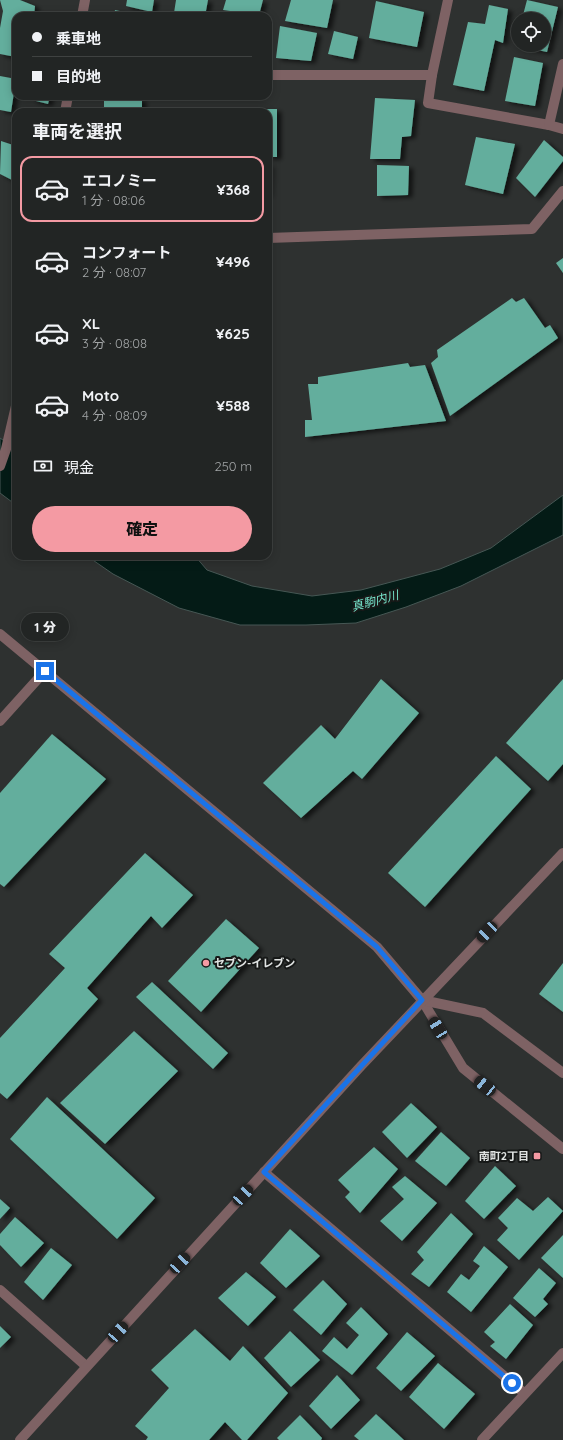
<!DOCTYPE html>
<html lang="ja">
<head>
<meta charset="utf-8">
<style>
  :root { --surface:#222524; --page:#2a2d2c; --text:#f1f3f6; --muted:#a2a5a6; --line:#3f4241; --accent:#f49aa3 }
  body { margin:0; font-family:Quicksand,"Noto Sans JP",sans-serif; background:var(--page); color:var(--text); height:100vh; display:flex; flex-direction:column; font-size:15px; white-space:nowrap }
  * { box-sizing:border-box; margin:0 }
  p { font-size:13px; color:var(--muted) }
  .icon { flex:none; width:22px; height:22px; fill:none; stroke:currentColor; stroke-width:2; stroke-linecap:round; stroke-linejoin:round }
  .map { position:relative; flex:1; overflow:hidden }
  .sheet { position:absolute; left:12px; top:108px; width:260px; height:452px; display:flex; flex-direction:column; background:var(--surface); border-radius:12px; box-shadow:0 2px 10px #0003,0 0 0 1px var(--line) }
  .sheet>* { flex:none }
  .hud { position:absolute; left:12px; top:12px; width:260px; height:88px; border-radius:12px; box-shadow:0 2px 10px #0003,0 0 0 1px var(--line); display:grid; align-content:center; height:88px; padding:0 20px; background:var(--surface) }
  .buttons { position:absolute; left:511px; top:12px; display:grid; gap:8px }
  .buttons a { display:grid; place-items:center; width:40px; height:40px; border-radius:50%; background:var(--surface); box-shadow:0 2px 10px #0003,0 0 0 1px var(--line); font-size:20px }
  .end { position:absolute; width:18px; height:18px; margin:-9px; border:5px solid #1a73e8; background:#fff; box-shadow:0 0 0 2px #fff }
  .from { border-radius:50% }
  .bubble { position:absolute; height:28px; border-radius:14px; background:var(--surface); box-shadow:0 2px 10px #0003,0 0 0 1px var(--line); font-size:13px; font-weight:800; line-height:28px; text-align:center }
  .car { position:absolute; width:12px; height:24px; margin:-12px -6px; border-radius:5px; box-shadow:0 0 3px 1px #0007; background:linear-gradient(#222 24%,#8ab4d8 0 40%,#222 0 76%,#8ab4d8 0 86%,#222 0) }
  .hud b { display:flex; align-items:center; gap:14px; height:38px; font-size:15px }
  .hud b+b { border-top:1px solid var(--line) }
  .hud i { width:10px; height:10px; background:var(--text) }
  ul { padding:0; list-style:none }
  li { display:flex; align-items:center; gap:12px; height:66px; margin:0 8px 6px; padding:0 12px; border:2px solid transparent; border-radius:12px }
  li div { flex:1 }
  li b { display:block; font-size:15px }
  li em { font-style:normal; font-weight:800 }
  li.on { border-color:var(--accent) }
  li>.icon { width:36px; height:36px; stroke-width:1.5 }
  h2 { padding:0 20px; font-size:18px; line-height:48px }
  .pay { display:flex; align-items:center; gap:10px; height:44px; padding:0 20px; font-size:15px }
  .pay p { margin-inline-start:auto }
  .button { display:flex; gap:8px; margin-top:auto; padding:8px 20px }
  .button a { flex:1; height:46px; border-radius:24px; background:var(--accent); color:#111; font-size:16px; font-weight:800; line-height:46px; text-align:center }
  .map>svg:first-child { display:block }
</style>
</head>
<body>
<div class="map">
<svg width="563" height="1440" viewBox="0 0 563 1440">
  <defs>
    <filter id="shadow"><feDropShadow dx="4.5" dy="2.5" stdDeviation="2" flood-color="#0009"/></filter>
  </defs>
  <rect width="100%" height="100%" fill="#2e3130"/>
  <!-- water -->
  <g fill="#041b16" stroke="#465754">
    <path d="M0,438L16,449V505L0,493Z"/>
    <path d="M563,495V535L461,586L406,607L356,623L306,625H240L179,608L113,574L87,556H195L207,570L252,586L312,596L361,590L440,569L491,548Z"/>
  </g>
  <!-- building -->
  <g fill="#64ae9d" filter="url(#shadow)">
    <path d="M0,0H20L35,6L34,16H16V57L0,54V28L3,11Z"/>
    <path d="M127,0H154L152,12L126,6Z"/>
    <path d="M176,0H208L205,16H188L174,13Z"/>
    <path d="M226,0H263L259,15L223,10Z"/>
    <path d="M291,0H333L327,28L285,21Z"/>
    <path d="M527,0L558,7L547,52L518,46L544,45V19H522Z"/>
    <path d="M376,1L424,12L417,47L369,38Z"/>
    <path d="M489,5L508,9L503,43L495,40L484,91L453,85L468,22L485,24Z"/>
    <path d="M115,10L138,15V16H114Z"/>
    <path d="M280,26L317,33L311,61L276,58Z"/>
    <path d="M334,31L358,37L353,59L328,54Z"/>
    <path d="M514,57L543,63L535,106L505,101Z"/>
    <path d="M0,76L16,79L11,112L0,110Z"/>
    <path d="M33,96H50L48,104L32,100Z"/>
    <path d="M104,97L142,99V112H104Z"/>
    <path d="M375,98L415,100L411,136L402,137L400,159H370Z"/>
    <path d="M234,109H277V157H268V112H234Z"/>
    <path d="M476,137L515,144L503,194L465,185Z"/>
    <path d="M544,140L563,157V161L535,197L516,178Z"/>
    <path d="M1,141L16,146V182L0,174Z"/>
    <path d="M268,165H270L269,195H268Z"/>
    <path d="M377,165L409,166L408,195L377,196Z"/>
    <path d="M563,258V273L556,263Z"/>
    <path d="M512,298L516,302L524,298L545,328L550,325L558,338L450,416L431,363L438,357L437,350Z"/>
    <path d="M408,363L410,367L425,365L446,421L305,437V420H312L308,384H318V377Z"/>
    <path d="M381,679L419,713L362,779L353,771L301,818L263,783L321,725L335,739Z"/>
    <path d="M563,679V764L548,781L506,743Z"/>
    <path d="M52,734L106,779L4,887L0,884V793Z"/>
    <path d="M496,756L531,789L425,907L388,873Z"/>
    <path d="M145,853L193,895L162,928L151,916L87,988L98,999L7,1099L0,1093V1038L65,968L49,954Z"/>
    <path d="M226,919L259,948L201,1012L168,981Z"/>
    <path d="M563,963V1012L539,994Z"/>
    <path d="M152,982L228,1053L213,1069L136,997Z"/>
    <path d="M134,1031L178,1071L105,1144L60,1103Z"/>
    <path d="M47,1097L155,1198L117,1239L10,1139Z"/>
    <path d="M411,1103L437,1127L407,1158L382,1132Z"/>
    <path d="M441,1132L470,1158L446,1186L415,1161Z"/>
    <path d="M374,1147L398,1169L360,1213L345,1197L350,1192L338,1180Z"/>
    <path d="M495,1166L516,1186L484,1219L465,1201Z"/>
    <path d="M405,1176L437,1203L402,1241L380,1221L404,1199L392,1187Z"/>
    <path d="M548,1197L563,1211L519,1260L497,1240L508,1228L498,1218L517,1198L533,1211Z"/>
    <path d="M0,1199L10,1208L0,1219Z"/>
    <path d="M451,1213L473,1234L429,1287L411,1274L424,1260L417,1252Z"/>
    <path d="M15,1217L44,1243L21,1267L0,1245V1234Z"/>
    <path d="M290,1229L320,1256L286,1288L260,1263Z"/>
    <path d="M563,1235V1278L541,1258Z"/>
    <path d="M484,1246L508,1267L471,1312L447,1292L461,1274L469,1280L480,1266L473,1261Z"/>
    <path d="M51,1248L72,1265L43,1300L24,1282Z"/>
    <path d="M539,1268L556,1283L543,1299L548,1304L535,1317L513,1298Z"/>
    <path d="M246,1272L276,1297L248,1326L218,1298Z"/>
    <path d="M323,1280L347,1304L321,1335L293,1310Z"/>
    <path d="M510,1304L533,1325L506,1359L490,1346L495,1342L484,1332Z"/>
    <path d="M361,1307L388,1334L352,1375L322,1351L334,1337L347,1349L359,1335L346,1323Z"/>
    <path d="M0,1326L11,1337L0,1348Z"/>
    <path d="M195,1329L230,1361L243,1346L288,1393L247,1440H242L225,1422L209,1440H146L148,1437L135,1426L169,1388L151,1370Z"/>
    <path d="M290,1331L320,1360L291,1387L264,1358Z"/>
    <path d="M407,1332L435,1356L401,1391L376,1368Z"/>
    <path d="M438,1363L475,1394L444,1429L409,1397Z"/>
    <path d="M337,1375L360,1400L331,1429L309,1406Z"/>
    <path d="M376,1414L404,1440H359L354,1436Z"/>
    <path d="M300,1415L322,1438L321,1440H279L277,1438Z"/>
  </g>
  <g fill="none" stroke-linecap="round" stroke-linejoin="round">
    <!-- minor -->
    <g stroke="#7e6264" stroke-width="10">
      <path d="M448,0L432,75L428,103L549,125"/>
      <path d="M82,16L85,0"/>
      <path d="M563,64L549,125L563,129"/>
      <path d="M268,75H432"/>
      <path d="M65,112L68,96"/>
      <path d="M268,238L532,229L563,191"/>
      <path d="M0,466L6,449L16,406"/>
      <path d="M0,721L45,671"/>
      <path d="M264,1172L524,1393"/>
      <path d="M0,1290L86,1366"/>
      <path d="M482,1440L563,1353"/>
    </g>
    <!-- tertiary -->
    <g stroke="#7e6264" stroke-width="10">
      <path d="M0,634L377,947L422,1000L463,1068L563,1149"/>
      <path d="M422,1000L483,1013L563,1073"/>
      <path d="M20,1440L361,1066L563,853"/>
    </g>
  </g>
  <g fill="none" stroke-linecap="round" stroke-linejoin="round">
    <!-- route -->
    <path stroke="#1a73e8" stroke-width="5" d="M45,671L377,947L422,1000L264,1172L512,1383"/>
  </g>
  <!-- markers -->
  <g fill="#f49aa3" stroke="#171918" stroke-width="1.5">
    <circle cx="206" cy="963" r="4"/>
    <rect x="533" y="1152" width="8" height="8" rx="2"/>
  </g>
  <g text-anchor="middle" stroke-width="4" stroke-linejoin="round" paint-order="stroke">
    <!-- poi labels -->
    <g font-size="11" font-weight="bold" fill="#e1e4e3" stroke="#171918" text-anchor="start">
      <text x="214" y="967">セブン-イレブン</text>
      <text x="529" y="1160" text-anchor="end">南町2丁目</text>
    </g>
    <!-- water labels -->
    <g font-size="12" font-style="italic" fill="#77e6cd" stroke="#171918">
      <text transform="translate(375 601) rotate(-15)" y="4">真駒内川</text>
    </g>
  </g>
</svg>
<div class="buttons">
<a><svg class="icon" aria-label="locate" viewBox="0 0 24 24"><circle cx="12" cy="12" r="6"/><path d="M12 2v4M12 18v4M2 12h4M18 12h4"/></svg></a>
</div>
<i class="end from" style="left:512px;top:1383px"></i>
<i class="end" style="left:45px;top:671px"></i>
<div class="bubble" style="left:21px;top:613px;width:48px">1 分</div>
<i class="car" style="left:487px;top:932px;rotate:224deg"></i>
<i class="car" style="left:438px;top:1028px;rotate:329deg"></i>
<i class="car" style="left:485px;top:1086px;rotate:309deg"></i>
<i class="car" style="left:243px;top:1195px;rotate:43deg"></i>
<i class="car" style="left:180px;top:1263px;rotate:43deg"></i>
<i class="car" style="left:118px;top:1332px;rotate:42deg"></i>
<div class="hud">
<b><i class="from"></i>乗車地</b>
<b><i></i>目的地</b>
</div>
<section class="sheet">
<h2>車両を選択</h2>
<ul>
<li class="on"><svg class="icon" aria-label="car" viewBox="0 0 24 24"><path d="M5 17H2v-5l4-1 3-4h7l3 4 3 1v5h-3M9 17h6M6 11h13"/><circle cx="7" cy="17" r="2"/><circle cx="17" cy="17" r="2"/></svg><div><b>エコノミー</b><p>1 分 · 08:06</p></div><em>¥368</em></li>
<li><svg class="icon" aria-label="car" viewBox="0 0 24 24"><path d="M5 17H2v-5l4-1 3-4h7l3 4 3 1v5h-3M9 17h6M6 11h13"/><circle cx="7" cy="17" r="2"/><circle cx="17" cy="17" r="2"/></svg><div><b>コンフォート</b><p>2 分 · 08:07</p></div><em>¥496</em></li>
<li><svg class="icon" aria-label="car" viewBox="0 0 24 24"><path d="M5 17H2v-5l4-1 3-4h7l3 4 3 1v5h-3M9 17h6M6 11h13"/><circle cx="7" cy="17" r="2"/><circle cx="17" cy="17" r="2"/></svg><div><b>XL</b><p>3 分 · 08:08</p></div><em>¥625</em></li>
<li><svg class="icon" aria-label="car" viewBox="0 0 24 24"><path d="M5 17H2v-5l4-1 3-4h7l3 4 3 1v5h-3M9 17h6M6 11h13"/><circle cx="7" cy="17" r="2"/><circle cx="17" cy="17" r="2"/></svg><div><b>Moto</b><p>4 分 · 08:09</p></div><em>¥588</em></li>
</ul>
<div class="pay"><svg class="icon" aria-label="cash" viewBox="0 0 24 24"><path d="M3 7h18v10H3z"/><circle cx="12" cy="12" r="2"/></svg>現金<p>250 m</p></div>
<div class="button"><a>確定</a></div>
</section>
</div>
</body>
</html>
